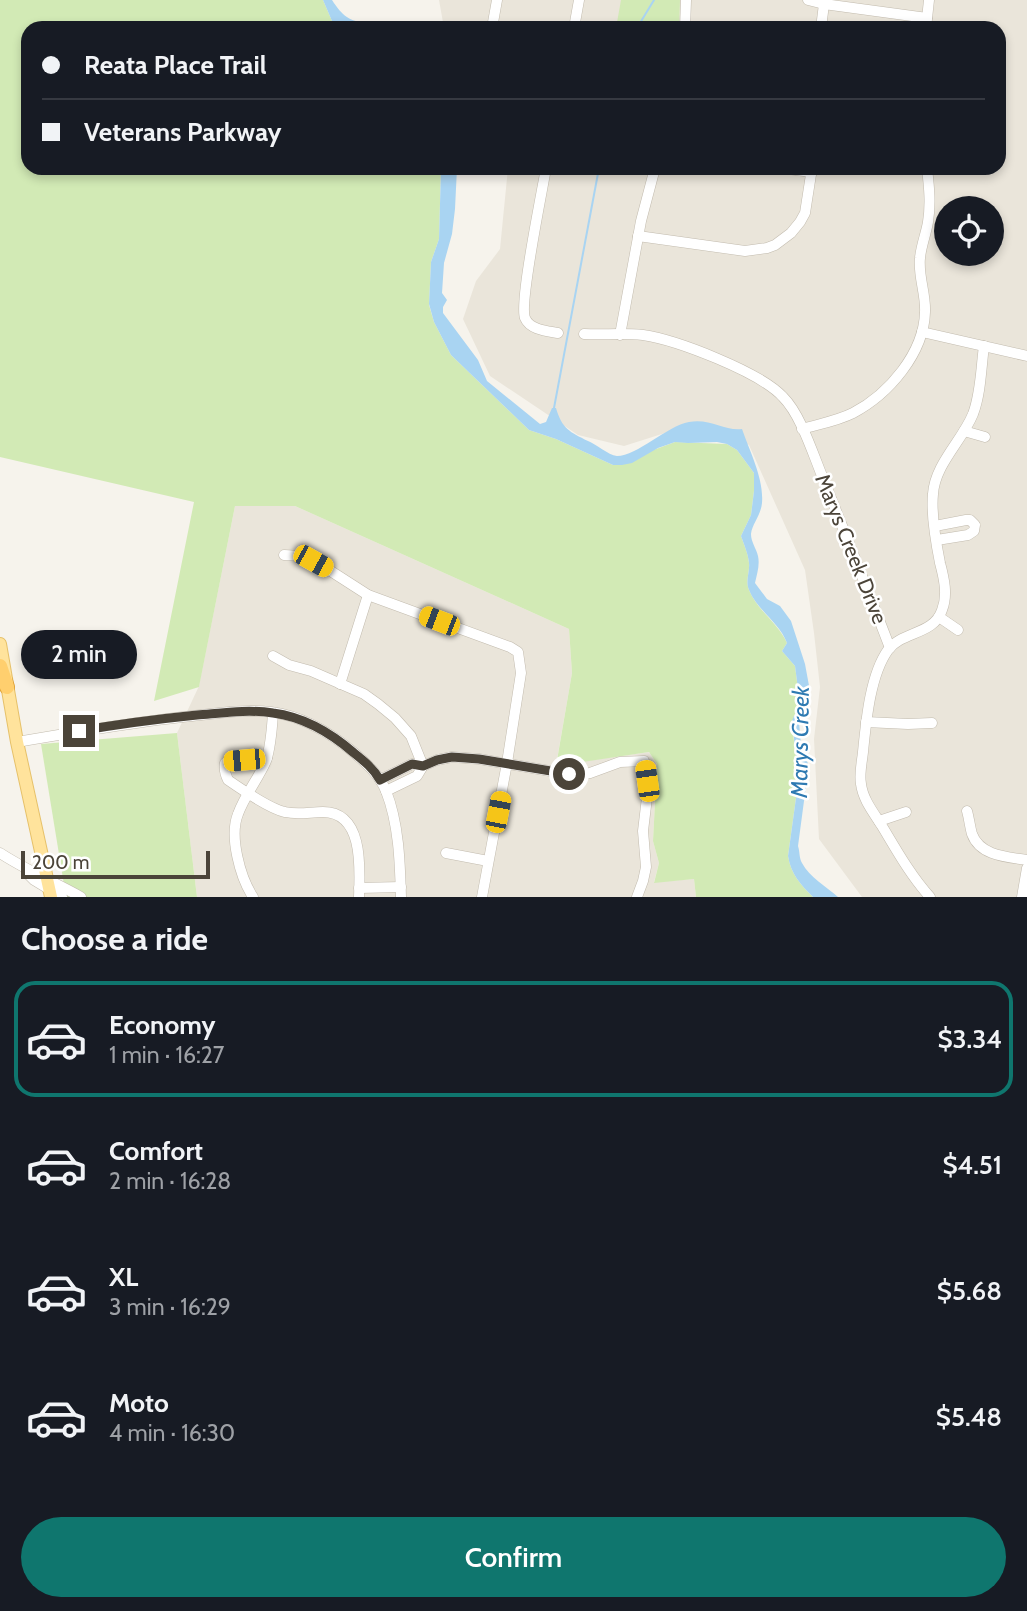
<!DOCTYPE html>
<html lang="en">
<head>
<meta charset="utf-8">
<style>
  :root { --surface:#171b24; --page:#20242c; --text:#f1f3f6; --muted:#9ea1a6; --line:#363941; --accent:#0f766e }
  body { margin:0; font-family:Cabin,sans-serif; background:var(--page); color:var(--text); height:100vh; display:flex; flex-direction:column; font-size:26px; white-space:nowrap }
  * { box-sizing:border-box; margin:0 }
  p { font-size:23px; color:var(--muted) }
  .icon { flex:none; width:38px; height:38px; fill:none; stroke:currentColor; stroke-width:2; stroke-linecap:round; stroke-linejoin:round }
  .map { position:relative; height:897px; overflow:hidden }
  .details { display:flex; flex-direction:column; background:var(--surface); flex:1 }
  .details>* { flex:none }
  .hud { position:absolute; left:21px; top:21px; width:985px; height:154px; border-radius:21px; box-shadow:0 4px 10px #0003; display:grid; align-content:center; height:154px; padding:0 21px; background:var(--surface) }
  .fabs { position:absolute; left:934px; top:196px; display:grid; gap:14px }
  .fabs a { display:grid; place-items:center; width:70px; height:70px; border-radius:50%; background:var(--surface); box-shadow:0 4px 10px #0003; font-size:35px }
  .scale { position:absolute; left:21px; bottom:18px; width:189px; box-sizing:border-box; padding-left:7px; border:4px solid #4b4439; border-top:0; font-size:19px; line-height:24px; white-space:nowrap; color:#4b4439; -webkit-text-stroke:5px #fff; paint-order:stroke }
  .end { position:absolute; width:32px; height:32px; margin:-16px; border:9px solid #4b4439; background:#fff; box-shadow:0 0 0 4px #fff }
  .from { border-radius:50% }
  .bubble { position:absolute; height:49px; border-radius:24px; background:var(--surface); box-shadow:0 4px 10px #0003; font-size:23px; font-weight:600; line-height:49px; text-align:center }
  .car { position:absolute; width:21px; height:42px; margin:-21px -10px; border-radius:9px; box-shadow:0 0 5px 2px #0007; background:linear-gradient(#f5c518 24%,#345 0 40%,#f5c518 0 76%,#345 0 86%,#f5c518 0) }
  .hud b { display:flex; align-items:center; gap:24px; height:66px; font-size:26px }
  .hud b+b { border-top:2px solid var(--line) }
  .hud i { width:18px; height:18px; background:var(--text) }
  ul { padding:0; list-style:none }
  li { display:flex; align-items:center; gap:21px; height:116px; margin:0 14px 10px; padding:0 7px; border:4px solid transparent; border-radius:21px }
  li div { flex:1 }
  li b { display:block; font-size:26px }
  li em { font-style:normal; font-weight:600 }
  li.on { border-color:var(--accent) }
  li>.icon { width:63px; height:63px; stroke-width:1.5 }
  h2 { padding:0 21px; font-size:32px; line-height:84px }
  .primary-button { display:flex; gap:14px; margin-top:auto; padding:14px 21px }
  .primary-button a { flex:1; height:80px; border-radius:42px; background:var(--accent); color:#fff; font-size:28px; font-weight:600; line-height:80px; text-align:center }
  .map>svg:first-child { display:block }
</style>
</head>
<body>
<div class="map">
<svg width="1027" height="897" viewBox="0 0 1027 897">
  <rect width="100%" height="100%" fill="#f6f3ec"/>
  <!-- residential -->
  <g fill="#eae5da" fill-rule="evenodd">
    <path d="M439,0H1027V897H862L819,839L814,739L820,687L814,633L805,570L749,445L719,430L684,427L624,446L578,435L490,376L463,319L476,281L500,249L508,168H999V28H444ZM947,208H992V254H947Z"/>
    <path d="M235,506H295L569,629L572,673L556,765L649,752L657,764L653,841L659,863L654,882L694,879L696,897H197L177,733L199,686Z"/>
  </g>
  <!-- green -->
  <g fill="#d2eab5">
    <path d="M0,0H323L335,28H28V168H441L439,239L431,262L429,305L434,322L451,355L529,430L556,439L613,465L675,442L727,444L737,450L754,473V491L751,515L741,536C744,545 748,553 749,563C750,572 745,581 749,590C757,610 778,623 787,643L782,651L795,666L798,689L802,696L800,710L794,716L792,726L796,756L800,769L788,856C791,874 800,884 813,897H696L694,879L654,883L659,863L653,841L657,764L649,752L556,766L572,673L569,629L295,506H235L199,687L154,701L194,502L0,457Z"/>
    <path d="M621,0H680L679,28H616Z"/>
    <path d="M177,733L197,897H66L41,744Z"/>
  </g>
  <!-- water -->
  <g fill="#a9d4f2">
    <path d="M323,0H332C353,33 363,15 391,28H335Z"/>
    <path d="M441,168H457L455,209L452,234L444,263L442,293L447,300L443,307V313L478,360L487,381L540,424L546,422L552,408H556C562,429 570,432 588,441C596,444 608,455 617,456C637,456 667,426 689,422C710,418 724,431 742,429C750,452 764,479 762,503C761,515 752,524 751,534C751,542 756,548 758,556C760,565 757,574 755,583L767,599L780,606L791,621L805,664L810,691L805,710L799,722L802,756L808,763V771L798,846C800,852 799,858 802,863C809,877 827,887 838,897H813C800,884 791,874 788,856L800,769L796,756L792,721L794,716L800,710L802,696L798,689L795,666L782,651L787,643C779,622 757,610 749,590C745,581 750,572 749,563C748,553 744,545 741,536L751,515L754,491V473L737,450L727,444L717,442L688,443L675,442L658,448L632,463L622,465H613L556,439L529,430L451,355L434,322L429,304L431,262L439,239Z"/>
  </g>
  <g fill="none" stroke-linecap="round" stroke-linejoin="round">
    <!-- stream -->
    <g stroke="#a9d4f2" stroke-width="2">
      <path d="M637,28L654,0"/>
      <path d="M554,408L599,168"/>
    </g>
    <!-- minor casing -->
    <g stroke="#c2bbae" stroke-width="11">
      <g id="minor">
        <path d="M808,0L824,4L927,18"/>
        <path d="M492,28L497,0"/>
        <path d="M574,28L579,0"/>
        <path d="M685,28L686,0"/>
        <path d="M821,28L824,4"/>
        <path d="M926,28L929,0"/>
        <path d="M546,168C542,192 519,303 525,318C530,330 547,331 558,333"/>
        <path d="M780,168L812,172"/>
        <path d="M638,236L745,251L767,248L775,245L791,233L800,222L805,213L812,168"/>
        <path d="M922,332L1027,356"/>
        <path d="M584,334C603,335 623,333 643,335C677,340 760,372 783,397C802,416 814,458 825,483C847,538 869,593 890,648"/>
        <path d="M620,335L641,221L655,168"/>
        <path d="M802,429C819,424 837,421 853,413C889,394 924,353 925,312C926,294 918,276 920,258C921,246 926,234 928,222C931,203 929,186 927,168"/>
        <path d="M964,431L985,437"/>
        <path d="M935,526L966,520H970L975,525L974,531L968,535L937,540"/>
        <path d="M284,555L301,556L326,568L368,595L510,647L518,652L521,673L507,763L482,897"/>
        <path d="M939,617L958,630"/>
        <path d="M273,656L289,665L311,671L364,694L378,704L395,718L411,736L423,766"/>
        <path d="M340,684L368,595"/>
        <path d="M866,722L908,724L932,723"/>
        <path d="M17,742C75,732 133,722 192,716C218,713 245,709 271,712C302,716 329,732 352,751C366,763 379,774 386,791C399,824 400,863 401,897"/>
        <path d="M267,758L228,761L225,763C224,769 225,774 228,780C241,789 270,809 285,812C298,815 310,812 323,812C364,812 360,869 359,897"/>
        <path d="M380,780L412,764L423,766L437,760L452,757L479,759L574,775L590,773L620,762L644,761L648,789L643,831L646,867L643,881L637,897"/>
        <path d="M386,791L417,776L423,766"/>
        <path d="M967,811C969,818 970,827 972,834C980,856 1007,857 1027,860"/>
        <path d="M879,821L906,812"/>
        <path d="M0,853C26,870 54,882 81,897"/>
        <path d="M446,853L488,861"/>
        <path d="M27,873L34,880L62,897"/>
        <path d="M359,888L401,887"/>
        <path d="M253,897C240,877 229,836 238,814C245,795 258,779 266,761C271,746 272,728 273,713"/>
        <path d="M930,897C911,876 897,851 882,826C874,813 863,800 861,784C859,774 862,762 863,752C866,722 870,675 888,650C902,631 934,635 942,610C948,595 944,578 940,563C936,543 931,514 933,494C935,464 962,441 973,414C981,393 981,368 984,346"/>
        <path d="M1022,897L1027,868"/>
      </g>
    </g>
    <!-- major casing -->
    <g stroke="#e6c16a" stroke-width="14">
      <path id="major" d="M0,644L17,742L51,897"/>
    </g>
    <!-- highway casing -->
    <g stroke="#e0a43c" stroke-width="16">
      <path id="highway" d="M0,666L7,687"/>
    </g>
    <!-- minor -->
    <use href="#minor" stroke="#fff" stroke-width="10"/>
    <!-- major -->
    <use href="#major" stroke="#ffe39c" stroke-width="12"/>
    <!-- highway -->
    <use href="#highway" stroke="#ffcf6e" stroke-width="14"/>
  </g>
  <g fill="none" stroke-linecap="round" stroke-linejoin="round">
    <!-- route -->
    <path stroke="#4b4439" stroke-width="9" d="M79,731C119,724 158,719 197,715C222,713 248,709 273,713C304,717 331,733 354,753C364,761 374,769 380,780L412,764L423,766L437,760L452,757L479,759L569,774"/>
  </g>
  <g text-anchor="middle" stroke-width="5" stroke-linejoin="round" paint-order="stroke">
    <!-- street labels -->
    <g font-size="21" fill="#4b4439" stroke="#fff">
      <text transform="translate(851 549) rotate(68)" y="7">Marys Creek Drive</text>
    </g>
    <!-- water labels -->
    <g font-size="23" font-style="italic" fill="#2e7ab2" stroke="#fff">
      <text transform="translate(800 742) rotate(-89)" y="8">Marys Creek</text>
    </g>
  </g>
</svg>
<div class="fabs">
<a><svg class="icon" aria-label="locate" viewBox="0 0 24 24"><circle cx="12" cy="12" r="6"/><path d="M12 2v4M12 18v4M2 12h4M18 12h4"/></svg></a>
</div>
<div class="scale">200 m</div>
<i class="end from" style="left:569px;top:774px"></i>
<i class="end" style="left:79px;top:731px"></i>
<div class="bubble" style="left:21px;top:630px;width:116px">2 min</div>
<i class="car" style="left:313px;top:561px;rotate:119deg"></i>
<i class="car" style="left:439px;top:621px;rotate:291deg"></i>
<i class="car" style="left:244px;top:760px;rotate:265deg"></i>
<i class="car" style="left:647px;top:781px;rotate:352deg"></i>
<i class="car" style="left:498px;top:812px;rotate:11deg"></i>
<div class="hud">
<b><i class="from"></i>Reata Place Trail</b>
<b><i></i>Veterans Parkway</b>
</div>
</div>
<section class="details">
<h2>Choose a ride</h2>
<ul>
<li class="on"><svg class="icon" aria-label="car" viewBox="0 0 24 24"><path d="M5 17H2v-5l4-1 3-4h7l3 4 3 1v5h-3M9 17h6M6 11h13"/><circle cx="7" cy="17" r="2"/><circle cx="17" cy="17" r="2"/></svg><div><b>Economy</b><p>1 min · 16:27</p></div><em>$3.34</em></li>
<li><svg class="icon" aria-label="car" viewBox="0 0 24 24"><path d="M5 17H2v-5l4-1 3-4h7l3 4 3 1v5h-3M9 17h6M6 11h13"/><circle cx="7" cy="17" r="2"/><circle cx="17" cy="17" r="2"/></svg><div><b>Comfort</b><p>2 min · 16:28</p></div><em>$4.51</em></li>
<li><svg class="icon" aria-label="car" viewBox="0 0 24 24"><path d="M5 17H2v-5l4-1 3-4h7l3 4 3 1v5h-3M9 17h6M6 11h13"/><circle cx="7" cy="17" r="2"/><circle cx="17" cy="17" r="2"/></svg><div><b>XL</b><p>3 min · 16:29</p></div><em>$5.68</em></li>
<li><svg class="icon" aria-label="car" viewBox="0 0 24 24"><path d="M5 17H2v-5l4-1 3-4h7l3 4 3 1v5h-3M9 17h6M6 11h13"/><circle cx="7" cy="17" r="2"/><circle cx="17" cy="17" r="2"/></svg><div><b>Moto</b><p>4 min · 16:30</p></div><em>$5.48</em></li>
</ul>
<div class="primary-button"><a>Confirm</a></div>
</section>
</body>
</html>
